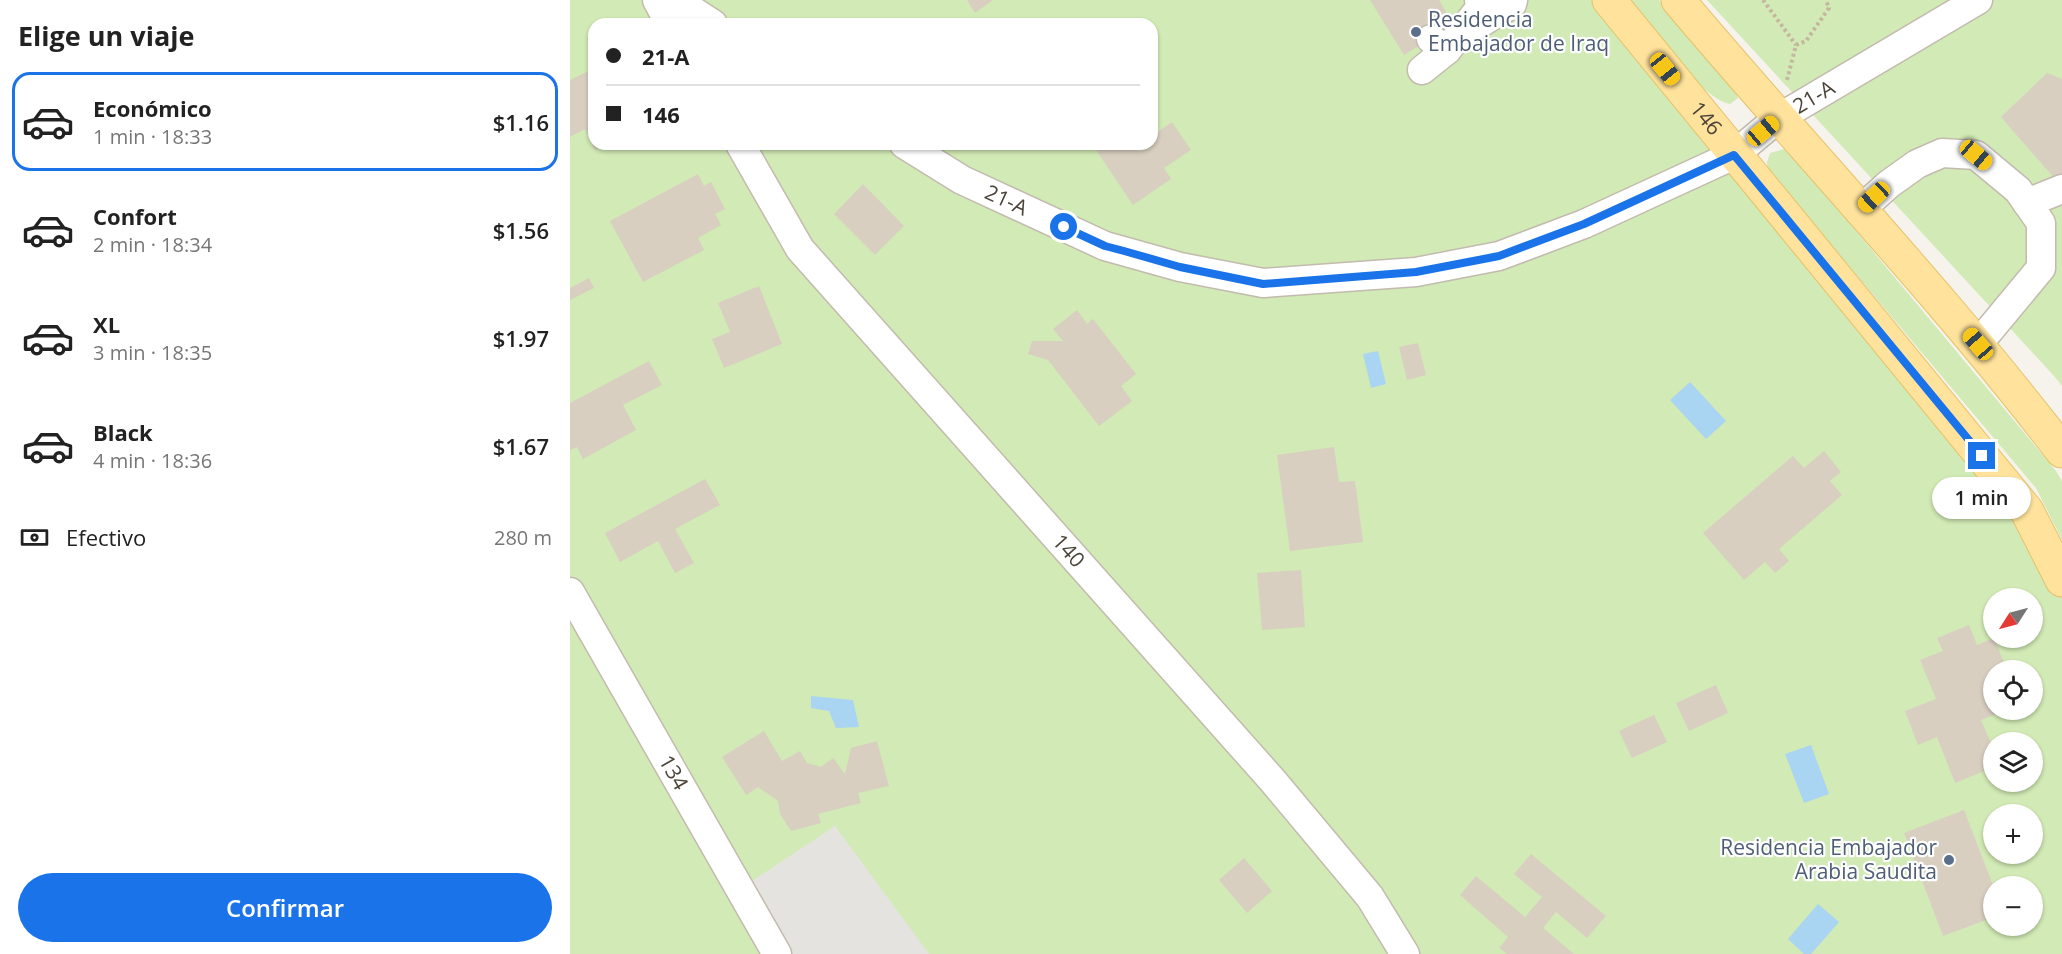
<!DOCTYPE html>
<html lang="es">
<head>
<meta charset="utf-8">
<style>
  :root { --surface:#fff; --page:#f6f6f6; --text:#222; --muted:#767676; --line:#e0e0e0; --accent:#1a73e8 }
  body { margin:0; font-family:"Open Sans",sans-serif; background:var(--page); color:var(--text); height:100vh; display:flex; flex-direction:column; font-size:22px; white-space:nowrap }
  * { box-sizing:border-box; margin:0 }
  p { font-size:20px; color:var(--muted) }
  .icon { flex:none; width:33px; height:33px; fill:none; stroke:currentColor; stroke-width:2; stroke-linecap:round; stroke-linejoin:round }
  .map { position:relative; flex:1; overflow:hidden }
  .details { display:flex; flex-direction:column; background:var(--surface); width:570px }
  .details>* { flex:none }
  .hud { position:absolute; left:18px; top:18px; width:570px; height:132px; border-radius:18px; box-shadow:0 2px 4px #0004; display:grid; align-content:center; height:132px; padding:0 18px; background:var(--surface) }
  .needle { width:39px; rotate:234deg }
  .tools { position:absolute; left:1413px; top:588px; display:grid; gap:12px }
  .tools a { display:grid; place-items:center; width:60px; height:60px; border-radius:50%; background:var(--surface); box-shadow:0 2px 4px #0004; font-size:30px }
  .end { position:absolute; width:27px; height:27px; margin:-14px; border:8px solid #1a73e8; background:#fff; box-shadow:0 0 0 3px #fff }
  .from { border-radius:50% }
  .bubble { position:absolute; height:42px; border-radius:21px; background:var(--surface); box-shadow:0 2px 4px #0004; font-size:20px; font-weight:600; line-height:42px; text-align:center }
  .car { position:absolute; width:18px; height:36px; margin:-18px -9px; border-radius:8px; box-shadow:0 0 4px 2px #0007; background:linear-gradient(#f5c518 24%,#345 0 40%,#f5c518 0 76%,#345 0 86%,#f5c518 0) }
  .hud b { display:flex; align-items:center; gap:21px; height:57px; font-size:22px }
  .hud b+b { border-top:2px solid var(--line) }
  .hud i { width:15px; height:15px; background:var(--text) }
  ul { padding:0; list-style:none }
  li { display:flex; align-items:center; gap:18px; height:99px; margin:0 12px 9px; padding:0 6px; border:3px solid transparent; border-radius:18px }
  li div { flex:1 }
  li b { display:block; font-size:22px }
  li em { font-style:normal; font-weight:600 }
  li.on { border-color:var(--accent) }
  li>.icon { width:54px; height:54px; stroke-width:1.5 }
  h2 { padding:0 18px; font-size:27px; line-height:72px }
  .pay { display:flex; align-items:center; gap:15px; height:66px; padding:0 18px; font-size:22px }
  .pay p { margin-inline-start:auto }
  .primary-button { display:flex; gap:12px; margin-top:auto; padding:12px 18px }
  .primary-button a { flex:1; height:69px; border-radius:36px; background:var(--accent); color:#fff; font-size:24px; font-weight:600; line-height:69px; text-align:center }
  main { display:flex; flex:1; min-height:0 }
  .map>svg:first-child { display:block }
</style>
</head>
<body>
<main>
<section class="details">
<h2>Elige un viaje</h2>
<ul>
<li class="on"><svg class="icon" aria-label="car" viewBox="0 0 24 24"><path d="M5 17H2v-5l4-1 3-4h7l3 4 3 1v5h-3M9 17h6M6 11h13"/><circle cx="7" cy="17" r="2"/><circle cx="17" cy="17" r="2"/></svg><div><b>Económico</b><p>1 min · 18:33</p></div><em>$1.16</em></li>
<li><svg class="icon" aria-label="car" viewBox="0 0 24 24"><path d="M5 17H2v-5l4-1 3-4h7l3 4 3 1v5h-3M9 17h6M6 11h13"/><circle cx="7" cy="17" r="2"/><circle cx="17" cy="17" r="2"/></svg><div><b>Confort</b><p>2 min · 18:34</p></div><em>$1.56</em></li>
<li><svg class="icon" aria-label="car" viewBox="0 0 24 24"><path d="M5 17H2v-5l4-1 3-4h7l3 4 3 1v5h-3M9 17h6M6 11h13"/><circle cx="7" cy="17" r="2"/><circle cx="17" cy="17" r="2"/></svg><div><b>XL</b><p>3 min · 18:35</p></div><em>$1.97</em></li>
<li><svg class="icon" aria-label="car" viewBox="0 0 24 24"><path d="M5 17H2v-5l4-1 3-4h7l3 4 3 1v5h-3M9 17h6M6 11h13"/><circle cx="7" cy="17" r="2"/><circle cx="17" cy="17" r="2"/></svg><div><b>Black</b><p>4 min · 18:36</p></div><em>$1.67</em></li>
</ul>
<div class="pay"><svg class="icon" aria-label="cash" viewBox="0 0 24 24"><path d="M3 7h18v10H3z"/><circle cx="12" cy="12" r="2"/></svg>Efectivo<p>280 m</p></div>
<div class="primary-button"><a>Confirmar</a></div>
</section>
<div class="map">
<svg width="1492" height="954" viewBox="0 0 1492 954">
  <rect width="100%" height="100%" fill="#f6f3ec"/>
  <!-- green -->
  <g fill="#d2eab5" fill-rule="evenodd">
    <path d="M0,0H1039L1492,580V954H0ZM24,24H582V144H24ZM1424,598H1462V638H1424ZM1424,670H1462V710H1424ZM1424,742H1462V782H1424ZM1424,814H1462V854H1424ZM1424,886H1462V926H1424Z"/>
    <path d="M1058,0H1089L1162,85L1168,98L1160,104C1131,99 1079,25 1058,0Z"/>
    <path d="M1137,0H1492V386L1485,377Z"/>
    <path d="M1214,149L1231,165L1486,471L1492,481V540L1466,488L1198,170L1197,162L1200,153Z"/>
  </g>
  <!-- parking -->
  <path fill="#e5e3e0" d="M265,826L359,954H207L170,889Z"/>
  <!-- water -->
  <g fill="#a9d4f2">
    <path d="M808,351L816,384L801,388L793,354Z"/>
    <path d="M1120,382L1156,421L1136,439L1100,400Z"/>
    <path d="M241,696L283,700L289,727L266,728L259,711L241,708Z"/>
    <path d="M1241,745L1259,794L1234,803L1215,754Z"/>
    <path d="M1248,904L1269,922L1241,954H1234L1218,939Z"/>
  </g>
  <!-- building -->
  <g fill="#d8cfc1">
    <path d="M397,0H423L405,13Z"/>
    <path d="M800,0H869L884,25L834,55Z"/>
    <path d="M23,69L24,144H36L25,150L15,129L0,137V80Z"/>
    <path d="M1477,73L1492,79V173L1485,179L1431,117Z"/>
    <path d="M602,122L621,150L594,168L601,179L563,205L522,144H563L566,147L570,144H582V136Z"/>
    <path d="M128,174L134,186L141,182L155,209L145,214L151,225L128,238L134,250L73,282L40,221Z"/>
    <path d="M293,184L334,226L305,255L264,214Z"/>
    <path d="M19,278L24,288L0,300V288Z"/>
    <path d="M189,286L212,344L154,368L142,339L160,332L148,303Z"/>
    <path d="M507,310L517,324L523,319L566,374L551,386L562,401L529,426L478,360L458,354L462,341H493L483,329Z"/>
    <path d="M848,343L856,375L837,380L829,347Z"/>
    <path d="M79,361L92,385L53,405L66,430L13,459L7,447L0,450V403Z"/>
    <path d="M764,447L769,482L785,481L793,542L720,551L707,455Z"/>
    <path d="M1254,451L1271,472L1260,481L1272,495L1209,549L1219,561L1205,573L1195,562L1174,580L1133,533L1223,456L1234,468Z"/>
    <path d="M135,479L150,505L105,529L124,563L105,573L88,541L50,562L35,533Z"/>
    <path d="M731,570L735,627L692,630L687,573Z"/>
    <path d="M1399,625L1407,645L1424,638L1437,670H1424V710H1436L1411,720L1424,750V767L1385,783L1367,737L1348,745L1335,711L1366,699L1350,660L1373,651L1367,638Z"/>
    <path d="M1146,685L1158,713L1119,731L1106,703Z"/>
    <path d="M1084,715L1097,742L1062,758L1049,731Z"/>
    <path d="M194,731L212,761L230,751L237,763L251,767L263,758L275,774L281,748L307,741L319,786L288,793L291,803L248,814L251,823L221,831L210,814L208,801L188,787L176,795L152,757Z"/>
    <path d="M1394,810L1424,888V917L1373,936L1334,833Z"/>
    <path d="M961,854L1036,916L1017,938L986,912L973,928L1004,954H937L929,948L938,937L890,895L906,876L955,917L972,897L944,874Z"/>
    <path d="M674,858L702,891L677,913L649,880Z"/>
  </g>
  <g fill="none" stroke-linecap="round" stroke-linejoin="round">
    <!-- minor casing -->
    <g stroke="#c2bbae" stroke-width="31">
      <g id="minor">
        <path d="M87,0L100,24"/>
        <path d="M106,0L143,24"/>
        <path d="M897,31L942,4L943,0"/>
        <path d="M861,39L877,50L911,7L909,0"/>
        <path d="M852,70L877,50"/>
        <path id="s1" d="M170,144L230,249L703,781L800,897L835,954"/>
        <path id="s2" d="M334,144L392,180L535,246L610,267L693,283L846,272L929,256L1014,224L1164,155L1207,119L1408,0"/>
        <path d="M1457,203L1492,189"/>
        <path d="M1289,211L1319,184L1347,164L1372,153L1406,155L1448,190L1471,223V268L1408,344"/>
        <path id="s3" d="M0,592L207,954"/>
      </g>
    </g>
    <!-- major casing -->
    <g stroke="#e6c16a" stroke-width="35">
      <g id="major">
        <path id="s4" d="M1039,0L1457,511L1492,580"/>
        <path d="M1108,0C1235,151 1372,294 1492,451"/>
      </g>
    </g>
    <!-- path -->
    <g stroke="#c4b79f" stroke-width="4" stroke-dasharray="3 3" stroke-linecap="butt">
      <path d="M1193,0L1226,45"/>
      <path d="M1226,45L1236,41L1259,8L1256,0"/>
      <path d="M1217,80L1226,45"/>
    </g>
    <!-- minor -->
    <use href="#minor" stroke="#fff" stroke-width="28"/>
    <!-- major -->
    <use href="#major" stroke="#ffe39c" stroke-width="33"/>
  </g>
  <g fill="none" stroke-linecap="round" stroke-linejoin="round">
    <!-- route -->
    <path stroke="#1a73e8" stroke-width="8" d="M494,227L535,246L554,251L610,267L693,284L846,272L929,256L950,248L1014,224L1164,155L1412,456"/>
  </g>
  <!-- markers -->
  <g fill="#5c6f8a" stroke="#fff" stroke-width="2">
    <circle cx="846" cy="32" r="6"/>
    <circle cx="1379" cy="860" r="6"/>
  </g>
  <g text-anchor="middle" stroke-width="4.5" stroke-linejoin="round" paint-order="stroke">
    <!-- service labels -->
    <g font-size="21" fill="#4e5e75" stroke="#fff" text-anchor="start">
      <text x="858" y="27">Residencia<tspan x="858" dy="24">Embajador de Iraq</tspan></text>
      <text x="1367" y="855" text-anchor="end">Residencia Embajador<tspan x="1367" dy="24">Arabia Saudita</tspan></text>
    </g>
    <!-- street labels -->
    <g font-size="21" fill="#4b4439" stroke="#fff">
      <text dy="7" stroke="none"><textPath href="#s2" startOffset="981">21-A</textPath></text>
      <text dy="7" stroke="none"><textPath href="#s4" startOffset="153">146</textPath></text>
      <text dy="7" stroke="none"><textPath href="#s2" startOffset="117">21-A</textPath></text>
      <text dy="7" stroke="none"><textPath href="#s1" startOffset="525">140</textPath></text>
      <text dy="7" stroke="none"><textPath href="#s3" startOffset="208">134</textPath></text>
    </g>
  </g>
</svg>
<div class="tools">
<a><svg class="needle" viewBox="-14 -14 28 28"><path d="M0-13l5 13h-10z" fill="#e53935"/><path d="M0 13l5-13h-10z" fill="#767676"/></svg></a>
<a><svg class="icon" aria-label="locate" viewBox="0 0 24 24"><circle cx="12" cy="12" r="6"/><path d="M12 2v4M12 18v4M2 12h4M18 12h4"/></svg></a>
<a><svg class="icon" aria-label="layers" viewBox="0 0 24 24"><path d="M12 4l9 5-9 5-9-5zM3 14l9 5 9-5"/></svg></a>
<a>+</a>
<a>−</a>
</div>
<i class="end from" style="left:494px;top:227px"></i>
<i class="end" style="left:1412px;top:456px"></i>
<div class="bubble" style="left:1362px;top:477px;width:99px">1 min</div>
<i class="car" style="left:1095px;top:69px;rotate:141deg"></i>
<i class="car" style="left:1193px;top:131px;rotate:50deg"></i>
<i class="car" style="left:1406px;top:155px;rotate:130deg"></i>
<i class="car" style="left:1304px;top:197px;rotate:227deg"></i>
<i class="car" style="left:1408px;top:344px;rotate:319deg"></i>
<div class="hud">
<b><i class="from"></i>21-A</b>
<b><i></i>146</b>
</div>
</div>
</main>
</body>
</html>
